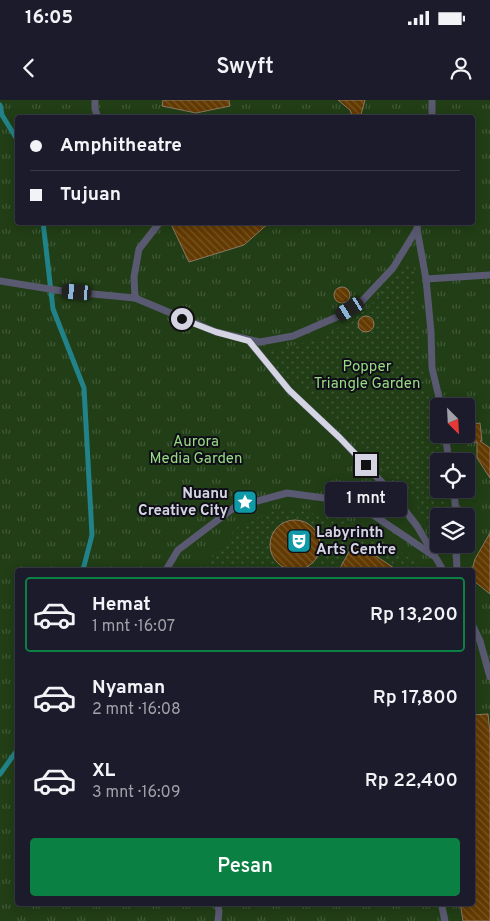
<!DOCTYPE html>
<html lang="id">
<head>
<meta charset="utf-8">
<style>
  :root { --surface:#1c1b2c; --page:#252434; --text:#f1f3f6; --muted:#a0a1a9; --line:#3a3948; --accent:#0b8043 }
  body { margin:0; font-family:Overpass,sans-serif; background:var(--page); color:var(--text); height:100vh; display:flex; flex-direction:column; font-size:19px; white-space:nowrap }
  * { box-sizing:border-box; margin:0 }
  p { font-size:16px; color:var(--muted) }
  .icon { flex:none; width:28px; height:28px; fill:none; stroke:currentColor; stroke-width:2; stroke-linecap:round; stroke-linejoin:round }
  .map { position:relative; flex:1; overflow:hidden }
  .side { position:absolute; left:15px; top:468px; width:460px; height:338px; display:flex; flex-direction:column; background:var(--surface); border-radius:5px; box-shadow:0 2px 12px #0003,0 0 0 1px var(--line) }
  .side>* { flex:none }
  .top-card { position:absolute; left:15px; top:15px; width:460px; height:110px; border-radius:5px; box-shadow:0 2px 12px #0003,0 0 0 1px var(--line); display:grid; align-content:center; height:110px; padding:0 15px; background:var(--surface) }
  .needle { width:32px; rotate:156deg }
  .controls { position:absolute; left:430px; top:298px; display:grid; gap:10px }
  .controls a { display:grid; place-items:center; width:45px; height:45px; border-radius:5px; background:var(--surface); box-shadow:0 2px 12px #0003,0 0 0 1px var(--line); font-size:25px }
  .end { position:absolute; width:22px; height:22px; margin:-11px; border:6px solid #d4d4e3; background:#111; box-shadow:0 0 0 2px #111 }
  .from { border-radius:50% }
  .bubble { position:absolute; height:35px; border-radius:5px; background:var(--surface); box-shadow:0 2px 12px #0003,0 0 0 1px var(--line); font-size:16px; font-weight:600; line-height:35px; text-align:center }
  .car { position:absolute; width:15px; height:30px; margin:-15px -8px; border-radius:6px; box-shadow:0 0 4px 1px #0007; background:linear-gradient(#222 24%,#8ab4d8 0 40%,#222 0 76%,#8ab4d8 0 86%,#222 0) }
  .top-card b { display:flex; align-items:center; gap:18px; height:48px; font-size:19px }
  .top-card b+b { border-top:1px solid var(--line) }
  .top-card i { width:12px; height:12px; background:var(--text) }
  ul { padding:9px 0 0; list-style:none }
  li { display:flex; align-items:center; gap:15px; height:75px; margin:0 10px 8px; padding:0 5px; border:2px solid transparent; border-radius:5px }
  li div { flex:1 }
  li b { display:block; font-size:19px }
  li em { font-style:normal; font-weight:600 }
  li.on { border-color:var(--accent) }
  li>.icon { width:45px; height:45px; stroke-width:1.5 }
  .primary-button { display:flex; gap:10px; margin-top:auto; padding:10px 15px }
  .primary-button a { flex:1; height:58px; border-radius:5px; background:var(--accent); color:#fff; font-size:20px; font-weight:600; line-height:58px; text-align:center }
  .status { display:flex; justify-content:space-between; align-items:center; height:35px; padding:0 25px; background:var(--surface); direction:ltr }
  .status svg { height:14px; fill:currentColor }
  header { display:flex; justify-content:space-between; align-items:center; height:65px; padding:0 15px; background:var(--surface); font-size:22px; font-weight:600 }
  .map>svg:first-child { display:block }
</style>
</head>
<body>
<div class="status"><b>16:05</b><svg viewBox="0 0 49 12"><path d="M0 12V9h3v3zM5 12V6h3v6zM10 12V3h3v9zM15 12V0h3v12zM26 1h20v11H26zM47 4h2v5h-2z"/></svg></div>
<header><svg class="icon" aria-label="back" viewBox="0 0 24 24"><path d="M15 5l-7 7 7 7"/></svg>Swyft<svg class="icon" aria-label="person" viewBox="0 0 24 24"><circle cx="12" cy="8" r="4"/><path d="M4 21q1-7 8-7t8 7"/></svg></header>
<div class="map">
<svg width="490" height="821" viewBox="0 0 490 821">
  <defs>
    <pattern id="park-tufts" width="24" height="20" patternUnits="userSpaceOnUse" patternTransform="scale(1.25)"><rect width="24" height="20" fill="#213e16"/><path d="M3 7l-1-3M5 7V3M7 7l1-3M15 17l-1-3M17 17v-4M19 17l1-3" fill="none" stroke="#405938"/></pattern>
    <pattern id="garden-dots" width="8" height="8" patternUnits="userSpaceOnUse" patternTransform="scale(1.25)"><rect width="8" height="8" fill="#213e16"/><path d="M2 2h.1M6 6h.1" fill="none" stroke="#405938" stroke-width="1.8" stroke-linecap="round"/></pattern>
    <pattern id="building-back-hatch" width="6" height="6" patternUnits="userSpaceOnUse" patternTransform="scale(1.25)"><rect width="6" height="6" fill="#633a01"/><path d="M-1 5l2 2M0 0l6 6M5-1l2 2" fill="none" stroke="#785626"/></pattern>
  </defs>
  <rect width="100%" height="100%" fill="#25243a"/>
  <!-- park -->
  <path fill="url(#park-tufts)" fill-rule="evenodd" d="M0,0H490V821H0ZM18,18H472V122H18ZM439,306H466V334H439ZM439,361H466V389H439ZM439,416H466V444H439ZM18,470H472V802H18Z"/>
  <!-- garden -->
  <g fill="url(#garden-dots)">
    <path d="M414,166L416,184V214L424,278L445,361H439V389H450L453,416H439V444H447L444,447L436,443L416,404L331,316L278,270L270,258V251L320,239L368,208L404,167Z"/>
    <path d="M282,408L343,418L372,433L427,470H201L238,427Z"/>
  </g>
  <g fill="none" stroke-linecap="round" stroke-linejoin="round">
    <!-- stream -->
    <g stroke="#218389" stroke-width="5">
      <path d="M0,5L2,15L18,41"/>
      <path d="M43,122L53,209L84,288L92,435L83,470"/>
      <path d="M0,674L18,649"/>
    </g>
  </g>
  <!-- building -->
  <g fill="url(#building-back-hatch)" stroke="#8c7762">
    <path d="M163,0H229L230,6L196,13L162,6Z"/>
    <path d="M338,0H365L360,18H353L350,10Z"/>
    <path d="M170,122H270L244,145L189,162Z"/>
    <circle cx="342" cy="195" r="8"/>
    <circle cx="366" cy="224" r="8"/>
    <path d="M480,323L482,341H480L490,348V378L477,358V342L468,343L466,325Z"/>
    <circle cx="295" cy="445" r="25"/>
    <path d="M490,433V494L474,481L472,470L475,459Z"/>
    <path d="M358,444L397,470H339L350,450Z"/>
    <path d="M488,614L490,633V821H463L460,802H472V615Z"/>
  </g>
  <g fill="none" stroke-linecap="round" stroke-linejoin="round">
    <!-- lane -->
    <g stroke="#5a5972" stroke-width="7">
      <path d="M95,0V9L98,18"/>
      <path d="M432,18V0"/>
      <path d="M418,122L417,129L426,179L431,232L432,268L441,306"/>
      <path d="M426,179L490,175"/>
      <path d="M0,181L62,191L135,198L216,232L260,242L293,236L337,217L362,201L393,168L417,129"/>
      <path d="M135,198L134,177L139,149L160,122"/>
      <path d="M249,241L289,290L340,338L391,392L417,426L443,470"/>
      <path d="M445,334L449,361"/>
      <path d="M454,389L456,416"/>
      <path d="M456,444L457,470"/>
      <path d="M166,470L178,450L235,407L287,393L354,402L434,456"/>
      <path d="M472,524L480,541L490,577"/>
      <path d="M217,802L219,811L218,821"/>
      <path d="M441,802L445,821"/>
    </g>
  </g>
  <g fill="none" stroke-linecap="round" stroke-linejoin="round">
    <!-- route -->
    <path stroke="#d4d4e3" stroke-width="6" d="M182,219L216,232L249,241L289,290L340,338L366,365"/>
  </g>
  <!-- icons -->
  <defs>
    <g id="sight-square" transform="scale(1.25)"><rect x="-9" y="-9" width="18" height="18" rx="4" fill="#0f9aa8" stroke="#0f0e18"/><path d="M0-6L1.8-2.2L6-1.7L2.9 1.2L3.7 5.4L0 3.3L-3.7 5.4L-2.9 1.2L-6-1.7L-1.8-2.2Z" fill="#fff"/></g>
    <g id="theatre-square" transform="scale(1.25)"><rect x="-9" y="-9" width="18" height="18" rx="4" fill="#0f9aa8" stroke="#0f0e18"/><path d="M-5-5.5Q0-4 5-5.5V0Q5 5 0 6Q-5 5-5 0ZM-3.3-2.5H-1v1.5H-3.3ZM1-2.5H3.3v1.5H1ZM-2.8 1Q0 5.5 2.8 1Z" fill="#fff"/></g>
  </defs>
  <g fill-rule="evenodd">
    <use href="#sight-square" x="245" y="402"/>
    <use href="#theatre-square" x="299" y="441"/>
  </g>
  <g text-anchor="middle" stroke-width="4" stroke-linejoin="round" paint-order="stroke">
    <!-- park labels -->
    <g font-size="15" fill="#98db81" stroke="#0f0e18">
      <text x="367" y="271">Popper<tspan x="367" dy="17">Triangle Garden</tspan></text>
      <text x="196" y="346">Aurora<tspan x="196" dy="17">Media Garden</tspan></text>
    </g>
    <!-- poi labels -->
    <g font-size="15" font-weight="bold" fill="#d4d4e3" stroke="#0f0e18" text-anchor="end">
      <text x="228" y="398">Nuanu<tspan x="228" dy="17">Creative City</tspan></text>
      <text x="316" y="437" text-anchor="start">Labyrinth<tspan x="316" dy="17">Arts Centre</tspan></text>
    </g>
  </g>
</svg>
<div class="controls">
<a><svg class="needle" viewBox="-14 -14 28 28"><path d="M0-13l5 13h-10z" fill="#e53935"/><path d="M0 13l5-13h-10z" fill="#a0a1a9"/></svg></a>
<a><svg class="icon" aria-label="locate" viewBox="0 0 24 24"><circle cx="12" cy="12" r="6"/><path d="M12 2v4M12 18v4M2 12h4M18 12h4"/></svg></a>
<a><svg class="icon" aria-label="layers" viewBox="0 0 24 24"><path d="M12 4l9 5-9 5-9-5zM3 14l9 5 9-5"/></svg></a>
</div>
<i class="end from" style="left:182px;top:219px"></i>
<i class="end" style="left:366px;top:365px"></i>
<div class="bubble" style="left:325px;top:382px;width:82px">1 mnt</div>
<i class="car" style="left:77px;top:192px;rotate:275deg"></i>
<i class="car" style="left:350px;top:209px;rotate:238deg"></i>
<div class="top-card">
<b><i class="from"></i>Amphitheatre</b>
<b><i></i>Tujuan</b>
</div>
<section class="side">
<ul>
<li class="on"><svg class="icon" aria-label="car" viewBox="0 0 24 24"><path d="M5 17H2v-5l4-1 3-4h7l3 4 3 1v5h-3M9 17h6M6 11h13"/><circle cx="7" cy="17" r="2"/><circle cx="17" cy="17" r="2"/></svg><div><b>Hemat</b><p>1 mnt · 16:07</p></div><em>Rp 13,200</em></li>
<li><svg class="icon" aria-label="car" viewBox="0 0 24 24"><path d="M5 17H2v-5l4-1 3-4h7l3 4 3 1v5h-3M9 17h6M6 11h13"/><circle cx="7" cy="17" r="2"/><circle cx="17" cy="17" r="2"/></svg><div><b>Nyaman</b><p>2 mnt · 16:08</p></div><em>Rp 17,800</em></li>
<li><svg class="icon" aria-label="car" viewBox="0 0 24 24"><path d="M5 17H2v-5l4-1 3-4h7l3 4 3 1v5h-3M9 17h6M6 11h13"/><circle cx="7" cy="17" r="2"/><circle cx="17" cy="17" r="2"/></svg><div><b>XL</b><p>3 mnt · 16:09</p></div><em>Rp 22,400</em></li>
</ul>
<div class="primary-button"><a>Pesan</a></div>
</section>
</div>
</body>
</html>
